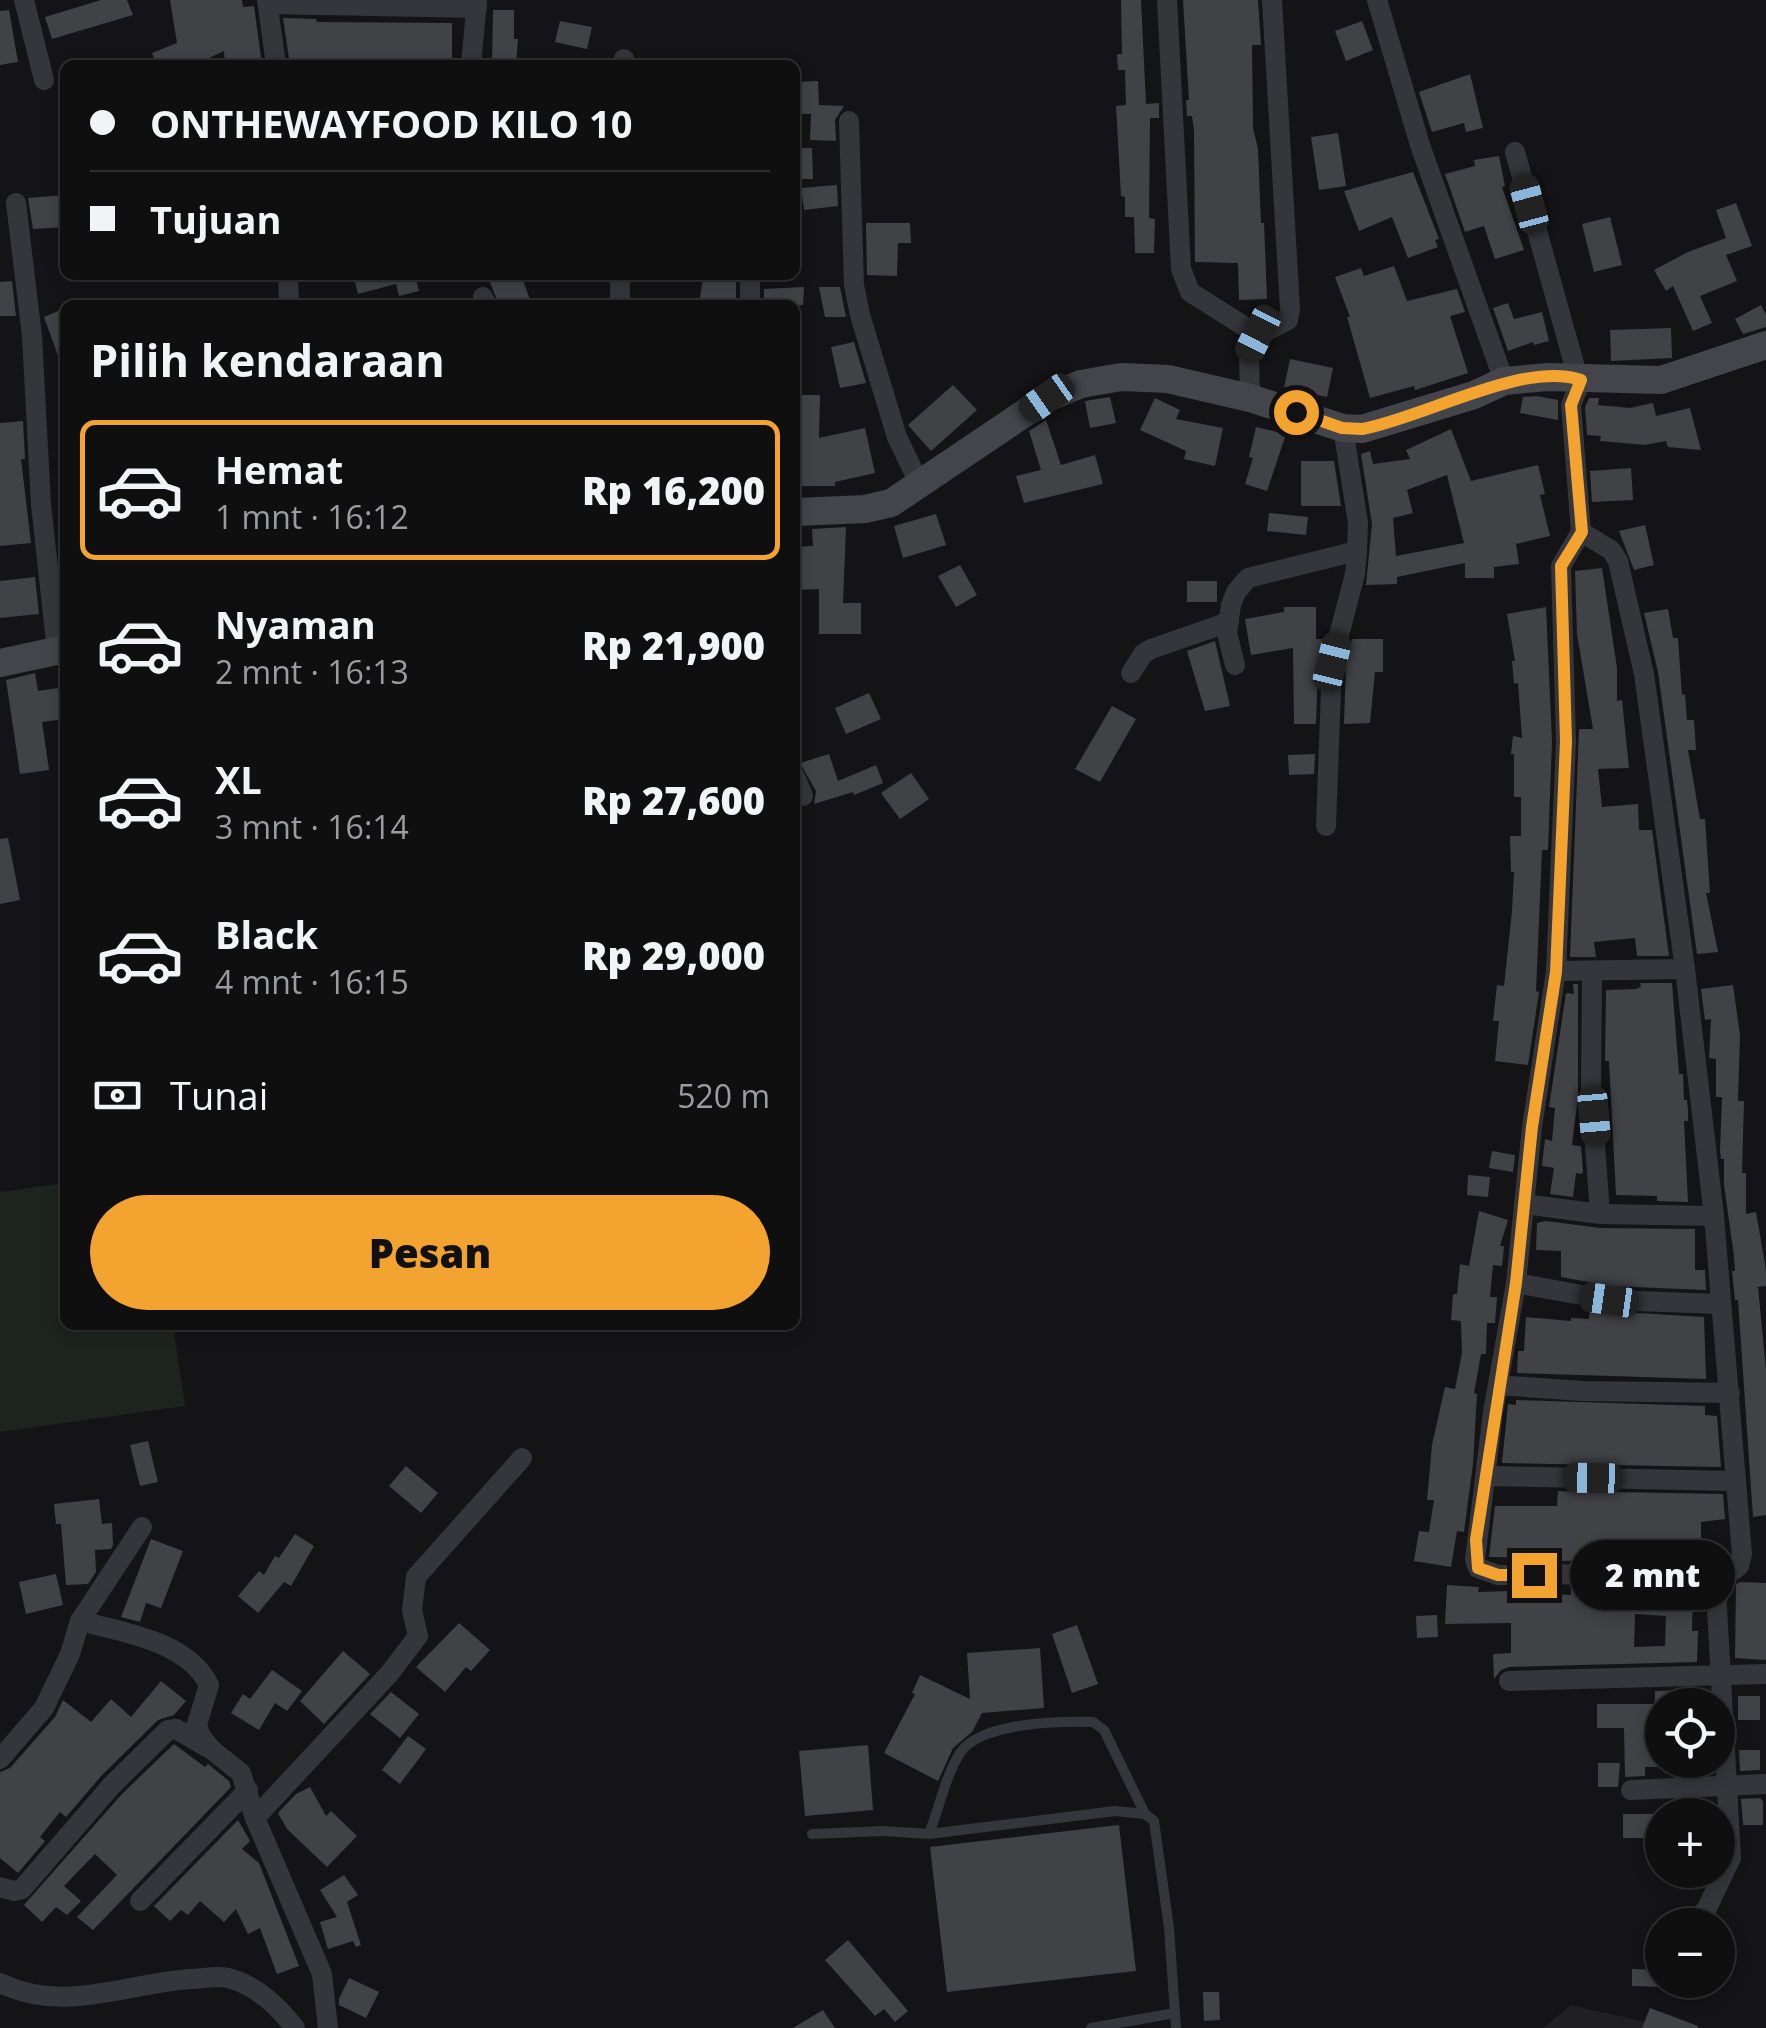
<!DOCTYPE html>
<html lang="id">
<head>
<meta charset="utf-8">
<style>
  :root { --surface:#0f0f10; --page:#1d1d1e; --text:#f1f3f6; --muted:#9b9c9f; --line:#2f2f30; --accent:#f3a32f }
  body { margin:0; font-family:"Open Sans",sans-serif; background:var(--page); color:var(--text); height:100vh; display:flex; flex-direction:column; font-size:38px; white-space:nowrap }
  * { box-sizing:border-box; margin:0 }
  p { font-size:32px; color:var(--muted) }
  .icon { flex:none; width:55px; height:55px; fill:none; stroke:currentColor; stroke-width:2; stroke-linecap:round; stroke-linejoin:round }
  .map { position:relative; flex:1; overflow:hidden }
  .drawer { position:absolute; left:60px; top:300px; width:740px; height:1030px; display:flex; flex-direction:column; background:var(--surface); border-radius:15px; box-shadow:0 5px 15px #0003,0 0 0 2px var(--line) }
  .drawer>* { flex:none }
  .guide { position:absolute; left:60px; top:60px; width:740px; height:220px; border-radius:15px; box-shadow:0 5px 15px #0003,0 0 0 2px var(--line); display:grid; align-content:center; height:220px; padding:0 30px; background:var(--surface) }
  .fabs { position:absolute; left:1645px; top:1688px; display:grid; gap:20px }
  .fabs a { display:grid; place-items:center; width:90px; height:90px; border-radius:50%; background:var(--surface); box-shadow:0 5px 15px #0003,0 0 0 2px var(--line); font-size:50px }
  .end { position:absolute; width:45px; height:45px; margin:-22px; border:12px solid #f3a32f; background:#111; box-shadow:0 0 0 5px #111 }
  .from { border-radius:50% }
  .bubble { position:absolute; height:70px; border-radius:35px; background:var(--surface); box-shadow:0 5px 15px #0003,0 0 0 2px var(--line); font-size:32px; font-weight:800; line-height:70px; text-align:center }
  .car { position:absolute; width:30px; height:60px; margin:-30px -15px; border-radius:12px; box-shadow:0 0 8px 2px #0007; background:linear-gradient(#222 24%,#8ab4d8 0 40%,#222 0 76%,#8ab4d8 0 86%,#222 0) }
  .guide b { display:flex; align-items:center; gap:35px; height:95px; font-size:38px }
  .guide b+b { border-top:2px solid var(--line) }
  .guide i { width:25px; height:25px; background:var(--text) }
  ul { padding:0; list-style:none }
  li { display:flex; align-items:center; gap:30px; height:140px; margin:0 20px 15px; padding:0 10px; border:5px solid transparent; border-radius:15px }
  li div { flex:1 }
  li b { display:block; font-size:38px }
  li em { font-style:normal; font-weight:800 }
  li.active { border-color:var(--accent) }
  li>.icon { width:90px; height:90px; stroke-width:1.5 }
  h2 { padding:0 30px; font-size:45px; line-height:120px }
  .pay { display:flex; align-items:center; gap:25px; height:110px; padding:0 30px; font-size:38px }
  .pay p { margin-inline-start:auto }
  .action { display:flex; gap:20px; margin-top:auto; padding:20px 30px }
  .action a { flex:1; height:115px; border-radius:60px; background:var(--accent); color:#111; font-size:40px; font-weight:800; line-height:115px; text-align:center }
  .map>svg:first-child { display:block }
</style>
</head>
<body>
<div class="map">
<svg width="1766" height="2028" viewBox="0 0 1766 2028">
  <rect width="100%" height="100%" fill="#141416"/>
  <!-- built -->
  <path fill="#202023" d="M1571,2005L1671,2028H1543Z"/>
  <!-- pitch -->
  <path fill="#1c241d" d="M65,1183V1325H173L185,1406L0,1432V1192Z"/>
  <!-- building -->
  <g fill="#404246" fill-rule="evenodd">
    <path d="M101,0H127L133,15L52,39L45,17Z"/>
    <path d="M170,0H242L243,7L254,6L262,65H225L224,51L194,65H157L152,53L177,43Z"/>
    <path d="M1121,0H1141L1146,104L1159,103V118H1150L1149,218L1155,219L1154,253H1135L1134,217H1125V197L1121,196L1116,106L1126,105L1125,70H1118L1117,54H1122Z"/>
    <path d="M1183,0H1258L1261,45H1252L1253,128L1258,149L1261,223H1264L1267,299L1239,300L1238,263L1195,262L1194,131L1192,116H1187L1186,100H1189Z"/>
    <path d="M9,10L18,62L0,65V11Z"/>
    <path d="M493,10H514V39H518L516,65H492Z"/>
    <path d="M283,18L316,19L317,22L452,23V65H290Z"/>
    <path d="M560,21L592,27L587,49L555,42Z"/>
    <path d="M1362,21L1373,50L1346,61L1335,31Z"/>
    <path d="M1470,74L1483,128L1466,132L1464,123L1432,132L1419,92Z"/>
    <path d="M818,81L819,105L844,106L835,120L836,141L810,140L811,114H795V82Z"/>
    <path d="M1338,133L1346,186L1319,190L1311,137Z"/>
    <path d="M795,148H812L813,179H795Z"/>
    <path d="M1499,156L1505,186L1502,187L1524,250L1495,259L1484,226L1465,232L1445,174L1475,166L1474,160Z"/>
    <path d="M1413,172L1439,239L1435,240L1438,247L1408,258L1392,217L1359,231L1344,191Z"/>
    <path d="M837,185L838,206L804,210L801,188Z"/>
    <path d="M65,195V227L33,229L28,198Z"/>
    <path d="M1736,203L1752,246L1726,255L1737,281L1700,296L1712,323L1693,331L1673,286L1666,291L1654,270L1688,252L1726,238L1716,210Z"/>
    <path d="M1610,217L1622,265L1594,272L1582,224Z"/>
    <path d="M866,223H910L911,243H898L897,276L867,275Z"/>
    <path d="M1394,266L1407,301L1457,289L1465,312L1450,316L1468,373L1415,390L1414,386L1370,398L1347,317H1350L1335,277L1361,268L1364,276Z"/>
    <path d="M353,275H415L419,291L399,296L396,284L358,294Z"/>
    <path d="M487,275H521L532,305H499Z"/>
    <path d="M703,277L736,282V305H699Z"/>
    <path d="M12,281L16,316H0V282Z"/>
    <path d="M804,287L803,305H764V289Z"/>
    <path d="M819,287H840L846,317H825Z"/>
    <path d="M1508,303L1514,319L1542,312L1549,341L1534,345L1533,342L1508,351L1493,308Z"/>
    <path d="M1761,305L1766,315V327L1743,334L1735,319Z"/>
    <path d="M65,308V375L44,317Z"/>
    <path d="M1671,328L1672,358L1611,361L1610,330Z"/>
    <path d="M854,342L866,383L840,388L831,347Z"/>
    <path d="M1290,359L1333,368L1327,397L1284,388Z"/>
    <path d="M953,385L977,410L931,451L908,425Z"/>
    <path d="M795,395H820L819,438L865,428L875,473L835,482V486H795Z"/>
    <path d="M1536,396L1558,400V420L1520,413L1523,397Z"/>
    <path d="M1110,397L1116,423L1090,428L1085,401Z"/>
    <path d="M1155,398L1180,410L1176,419L1223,428L1215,466L1184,459L1186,451L1140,430Z"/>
    <path d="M1589,398H1599L1598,405L1630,408L1653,403L1656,416L1690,408L1701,450L1668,447L1666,441L1645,445L1600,441L1601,436L1587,435L1585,407Z"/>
    <path d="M1046,420L1061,465L1095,455L1103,484L1024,503L1016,476L1041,470L1029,431Z"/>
    <path d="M23,421L25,459H21L31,543L0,546V423Z"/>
    <path d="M1256,427L1286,434L1267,491L1245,484L1253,458L1249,457Z"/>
    <path d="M1451,429L1471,481L1538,465L1545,494L1540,495L1550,536L1516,544L1519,564L1494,567V578H1465V563L1397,577V584L1366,585L1372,524L1361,454L1370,451L1373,464L1410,459L1406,450ZM1447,475L1464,543L1396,556L1393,518L1413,513L1407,490Z"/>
    <path d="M1301,461H1334L1341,506H1301Z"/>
    <path d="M1631,468L1633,500L1592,502L1590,471Z"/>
    <path d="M1269,513L1308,517L1306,535L1267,531Z"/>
    <path d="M936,514L946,545L903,558L894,526Z"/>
    <path d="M1645,525L1654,565L1634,570L1619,531Z"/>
    <path d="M846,527L843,603H861V634H819V589L795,590V547L813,546L812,529Z"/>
    <path d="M960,565L977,595L956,607L938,576Z"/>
    <path d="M1602,568L1617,668V701L1622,700L1629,768L1598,769L1602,807L1638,804L1639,830H1652L1669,956H1637L1635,938L1594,942L1596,957H1570L1579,729H1593L1577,634L1575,571Z"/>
    <path d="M35,577L39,614L0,618V581Z"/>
    <rect x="1187" y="581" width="30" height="21"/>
    <path d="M1284,607H1316V639H1324L1318,662L1316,724H1294L1293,648L1251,655L1245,619L1284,612Z"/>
    <path d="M1546,607L1552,741L1548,850H1542L1536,991L1539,992L1528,1065L1495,1061L1499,1021H1493L1497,985L1504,986L1512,911L1514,872H1511L1510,836H1521V797H1514V754H1511L1513,736L1522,738L1518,683L1514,684L1512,661H1515L1507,614Z"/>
    <path d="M1668,609L1673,638H1678L1682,695L1685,694L1687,720H1694L1696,750H1688L1700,819H1705L1710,893H1706L1718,952L1697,954L1658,672L1644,613Z"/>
    <path d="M1352,639H1383V672H1375L1370,723L1344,724L1346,664Z"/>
    <path d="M1215,641L1230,706L1205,711L1187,651Z"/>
    <path d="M35,673L38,691L65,687V719L42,722L49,770L20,774L6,680Z"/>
    <path d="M869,693L881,719L846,734L835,708Z"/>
    <path d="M1112,706L1136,719L1100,782L1075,769Z"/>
    <path d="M829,754L838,781L876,765L883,783L854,795L853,792L814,804L816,791L800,763Z"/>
    <path d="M1315,754L1314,774L1289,775L1288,755Z"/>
    <path d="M911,773L929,799L900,819L881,793Z"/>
    <path d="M8,838L20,900L0,904V839Z"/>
    <path d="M1640,983H1672L1679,1074H1683L1684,1100H1687L1688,1111V1121H1684L1688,1202L1657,1201V1196L1616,1195L1609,1061H1605L1606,990L1636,989L1641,987Z"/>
    <path d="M1573,984H1578V1097L1572,1145L1581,1146L1583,1171L1582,1174L1576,1173L1573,1197L1550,1194L1554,1168L1542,1166L1545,1139L1552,1141L1555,1108L1549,1107L1566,993L1574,994Z"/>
    <path d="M1733,985L1740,1035L1738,1101H1744L1742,1173H1746V1214L1756,1212L1766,1270V1286L1758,1287L1766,1370V1515L1753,1517L1738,1300H1735L1732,1271H1735L1734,1256L1724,1185V1159H1721L1720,1151L1722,1097H1716V1059L1709,1058L1711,1019L1705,1020L1701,989Z"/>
    <path d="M1492,1151L1515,1155L1513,1172L1489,1168Z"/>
    <path d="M1468,1175L1490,1177L1488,1197L1467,1195Z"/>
    <path d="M1479,1211L1508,1220L1500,1246H1504L1502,1266L1493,1265L1490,1297H1497L1495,1323H1487L1486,1354H1481L1474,1393L1477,1394L1473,1464L1464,1532L1457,1531L1451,1567L1414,1561L1419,1531L1429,1532L1434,1500H1427L1432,1445L1445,1387L1455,1389L1462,1353L1461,1321L1451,1320L1453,1294H1457L1460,1264L1469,1266Z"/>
    <path d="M1546,1221L1600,1228L1695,1229V1270H1705L1706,1290L1610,1286L1561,1277V1251L1536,1250L1537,1223Z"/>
    <path d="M1589,1310L1704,1317L1706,1379L1517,1373L1518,1351H1524L1526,1317L1571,1321V1318L1589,1319Z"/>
    <path d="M1516,1400L1705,1406V1415L1717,1416L1721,1467L1502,1463L1508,1404L1516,1405Z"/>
    <path d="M148,1441L158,1482L140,1486L130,1445Z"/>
    <path d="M406,1466L438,1493L421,1513L389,1486Z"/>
    <path d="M1558,1491L1723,1494L1725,1519L1701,1522V1559L1558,1561V1558L1489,1557L1495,1506H1557Z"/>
    <path d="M99,1499L102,1524L112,1523L113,1545L111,1549L95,1550L96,1572L88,1584L66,1585L61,1524H56L54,1504Z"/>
    <path d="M295,1534L314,1546L291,1586L284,1582L258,1613L238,1596L259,1571L264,1575L275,1556L279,1558Z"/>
    <path d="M151,1539L183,1551L161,1608L146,1603L140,1622L121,1617Z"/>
    <path d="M56,1574L63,1605L26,1614L19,1582Z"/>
    <path d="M1740,1582L1766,1583V1660L1735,1658L1736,1584Z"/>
    <path d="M1447,1585L1479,1587L1478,1592L1540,1590V1593L1571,1595V1588L1693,1587L1692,1631H1698L1697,1662L1509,1667L1501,1670L1494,1679L1493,1654L1511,1653V1623L1445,1624ZM1635,1614L1666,1616L1665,1646L1634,1647Z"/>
    <path d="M1437,1615L1438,1637L1417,1638L1416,1616Z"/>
    <path d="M459,1623L490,1650L471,1671L466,1667L445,1692L416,1667Z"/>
    <path d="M1077,1625L1098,1684L1072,1693L1052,1634Z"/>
    <path d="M1040,1648L1044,1708L982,1713L972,1732L953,1748L938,1781L884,1753L915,1694L912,1693L920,1675L970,1699L967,1653Z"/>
    <path d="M343,1651L370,1674L324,1724L300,1701Z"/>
    <path d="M272,1670L302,1691L287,1711L275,1703L259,1730L231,1713L243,1694L250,1699Z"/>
    <path d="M161,1681L186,1701L174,1715L158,1720L102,1775L66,1817L60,1812L40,1837L45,1841L18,1873L0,1858V1772L10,1768L55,1717L63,1700L91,1722L111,1699L131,1717Z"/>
    <path d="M1697,1690V1705H1662V1767H1645V1776L1625,1777L1624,1728H1597V1704H1655V1691Z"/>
    <path d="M391,1692L419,1714L400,1738L370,1714Z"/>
    <rect x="1738" y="1696" width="22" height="24"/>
    <path d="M408,1736L426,1749L400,1784L382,1770Z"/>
    <path d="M174,1744L205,1767L208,1764L229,1781L231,1787L93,1930L77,1917L117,1875L95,1854L64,1886L81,1901L67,1915L56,1907L42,1922L24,1905L122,1794Z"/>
    <path d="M868,1745L873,1810L805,1816L799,1751Z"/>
    <path d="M1739,1750H1760V1770L1740,1771Z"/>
    <path d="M1598,1763H1620L1618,1787H1598Z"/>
    <path d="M310,1787L326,1816L331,1811L357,1836L327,1867L287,1829L278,1813L296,1794Z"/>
    <path d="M1760,1798L1763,1801V1825H1743L1741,1799Z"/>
    <rect x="1623" y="1814" width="39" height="24"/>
    <path d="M238,1820L250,1841L242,1849L259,1863L299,1966L277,1974L260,1928L248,1934L236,1909L224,1922L200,1901L188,1915L181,1910L170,1921L154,1906Z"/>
    <path d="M1119,1825L1136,1971L947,1992L930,1847Z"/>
    <path d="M344,1875L358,1895L347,1902L361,1945L356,1947L353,1941L328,1949L320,1922L337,1917L320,1890Z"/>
    <path d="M848,1940L908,2011L895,2022L884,2009L875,2016L825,1960Z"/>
    <path d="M1632,1969L1662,1970V1987L1632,1986Z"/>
    <path d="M349,1978L379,1992L366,2018L339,2005V1999Z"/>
    <path d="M1203,1992H1219L1220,2020L1204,2021Z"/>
    <path d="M1650,2008L1698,2026V2028H1642Z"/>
    <path d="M823,2010L835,2028H793Z"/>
  </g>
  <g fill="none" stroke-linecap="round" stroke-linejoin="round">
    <!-- lane -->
    <g stroke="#35363b" stroke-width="10">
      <path d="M812,1834L883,1831L929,1834L1115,1811L1145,1814L1154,1821L1169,1928L1176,2028"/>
      <path d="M929,1834C939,1809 945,1777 960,1753C980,1722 1060,1721 1093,1722L1104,1730L1145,1814"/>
      <path d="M1091,2028L1175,2013"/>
    </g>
    <!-- street -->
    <g stroke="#35363b" stroke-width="20">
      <path d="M24,0L44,80"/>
      <path d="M267,0L276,65"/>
      <path d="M1167,0L1181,269L1190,292L1258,335L1288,320L1290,309L1272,0"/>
      <path d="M1377,0L1420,145L1504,381"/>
      <path d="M268,4L477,8"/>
      <path d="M471,65L477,0"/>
      <path d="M623,65L624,59"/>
      <path d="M849,121L854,285L860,315L897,437L920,485"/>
      <path d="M1515,152L1578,378"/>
      <path d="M16,203L32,336L41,504L57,651"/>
      <path d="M288,275L289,305"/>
      <path d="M620,275V305"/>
      <path d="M483,297L486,305"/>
      <path d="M750,305V275"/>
      <path d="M1581,380L1571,405L1581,532L1561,566L1566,741L1556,971L1532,1127L1516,1283L1493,1412L1475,1560L1478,1568L1498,1575L1715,1573L1734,1570L1739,1566L1742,1554L1714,1216L1685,969L1644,674L1618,561L1611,550L1581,532"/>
      <path d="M1250,398L1249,353L1258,335"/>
      <path d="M1235,665L1227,633L1231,605L1236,592L1248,578L1357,551"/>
      <path d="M1131,673L1143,654L1151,649L1229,622"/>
      <path d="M795,777L803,796"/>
      <path d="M1326,826L1332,662L1355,574L1357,551L1358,523L1343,428"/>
      <path d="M1556,971L1685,969"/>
      <path d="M1592,972L1591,1091L1600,1214"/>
      <path d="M1524,1204L1600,1214L1714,1216"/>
      <path d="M1516,1283L1609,1300L1720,1304"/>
      <path d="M1498,1385L1582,1391L1730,1393"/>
      <path d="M1486,1476L1736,1481"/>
      <path d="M142,1527L80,1621C123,1632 187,1641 209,1685L197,1724L200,1735L211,1749L241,1773L255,1818"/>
      <path d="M1509,1681L1766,1674"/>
      <path d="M0,1759L44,1708L70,1654L80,1621"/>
      <path d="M1631,1790L1766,1784"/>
      <path d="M0,1887L14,1891L22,1889L112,1785L168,1730L176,1729L207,1747"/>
      <path d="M140,1901L248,1790"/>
      <path d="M1693,1925L1707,1908L1731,1858L1715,1573"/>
      <path d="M0,1983C65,2014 123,1984 190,1979C202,1979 216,1975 228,1978C256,1985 278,2006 295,2028"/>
      <path d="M328,2028L322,1974L255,1818L389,1674L418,1636L412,1610L416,1577L522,1458"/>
    </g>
    <!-- secondary -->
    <g stroke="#43454b" stroke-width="28">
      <path d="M795,512L865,509L891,503L1047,398L1081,384L1121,377L1168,379L1250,398L1343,428L1362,429L1474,395L1504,381L1547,377L1661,380L1766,345"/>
      <path d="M0,663L65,649"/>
    </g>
  </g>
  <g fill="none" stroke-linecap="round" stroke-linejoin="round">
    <!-- route -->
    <path stroke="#f3a32f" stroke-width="12" d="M1296,412L1342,428L1362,429C1423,418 1525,360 1581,380L1571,405L1582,532L1561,566L1566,741L1556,972L1532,1127L1516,1283L1476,1540L1478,1568L1498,1575H1534"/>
  </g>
</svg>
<div class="fabs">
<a><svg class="icon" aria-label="locate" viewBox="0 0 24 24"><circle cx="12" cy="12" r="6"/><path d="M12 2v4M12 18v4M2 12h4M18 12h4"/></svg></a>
<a>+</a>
<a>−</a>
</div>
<i class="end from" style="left:1296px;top:412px"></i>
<i class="end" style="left:1534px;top:1575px"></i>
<div class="bubble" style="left:1570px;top:1540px;width:165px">2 mnt</div>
<i class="car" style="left:1529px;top:204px;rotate:345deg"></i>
<i class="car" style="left:1258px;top:334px;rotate:207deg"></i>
<i class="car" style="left:1047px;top:398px;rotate:235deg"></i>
<i class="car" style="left:1332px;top:662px;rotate:14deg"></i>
<i class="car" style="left:1594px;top:1116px;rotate:175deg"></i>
<i class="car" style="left:1609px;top:1300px;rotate:278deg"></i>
<i class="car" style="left:1593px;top:1478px;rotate:271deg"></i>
<div class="guide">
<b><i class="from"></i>ONTHEWAYFOOD KILO 10</b>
<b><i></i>Tujuan</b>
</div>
<section class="drawer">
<h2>Pilih kendaraan</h2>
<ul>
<li class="active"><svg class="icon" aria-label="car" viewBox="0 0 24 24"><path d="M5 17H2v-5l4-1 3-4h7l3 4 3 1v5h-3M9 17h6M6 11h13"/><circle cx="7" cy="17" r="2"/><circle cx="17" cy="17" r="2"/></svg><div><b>Hemat</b><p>1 mnt · 16:12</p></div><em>Rp 16,200</em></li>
<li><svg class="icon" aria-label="car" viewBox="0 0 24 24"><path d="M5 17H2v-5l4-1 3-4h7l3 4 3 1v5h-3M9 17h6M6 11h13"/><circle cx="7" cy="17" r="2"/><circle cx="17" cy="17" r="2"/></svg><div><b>Nyaman</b><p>2 mnt · 16:13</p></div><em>Rp 21,900</em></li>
<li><svg class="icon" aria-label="car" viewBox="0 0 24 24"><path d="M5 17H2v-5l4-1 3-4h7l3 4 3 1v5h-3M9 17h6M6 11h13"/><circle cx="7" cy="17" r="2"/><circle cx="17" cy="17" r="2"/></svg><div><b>XL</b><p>3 mnt · 16:14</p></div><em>Rp 27,600</em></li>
<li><svg class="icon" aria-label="car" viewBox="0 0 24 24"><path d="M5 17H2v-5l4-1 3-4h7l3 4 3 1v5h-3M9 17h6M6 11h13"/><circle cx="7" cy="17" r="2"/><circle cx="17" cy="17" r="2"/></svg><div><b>Black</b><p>4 mnt · 16:15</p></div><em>Rp 29,000</em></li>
</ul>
<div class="pay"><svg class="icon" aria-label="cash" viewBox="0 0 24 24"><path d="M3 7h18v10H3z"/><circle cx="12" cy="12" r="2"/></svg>Tunai<p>520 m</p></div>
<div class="action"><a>Pesan</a></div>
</section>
</div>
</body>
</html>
